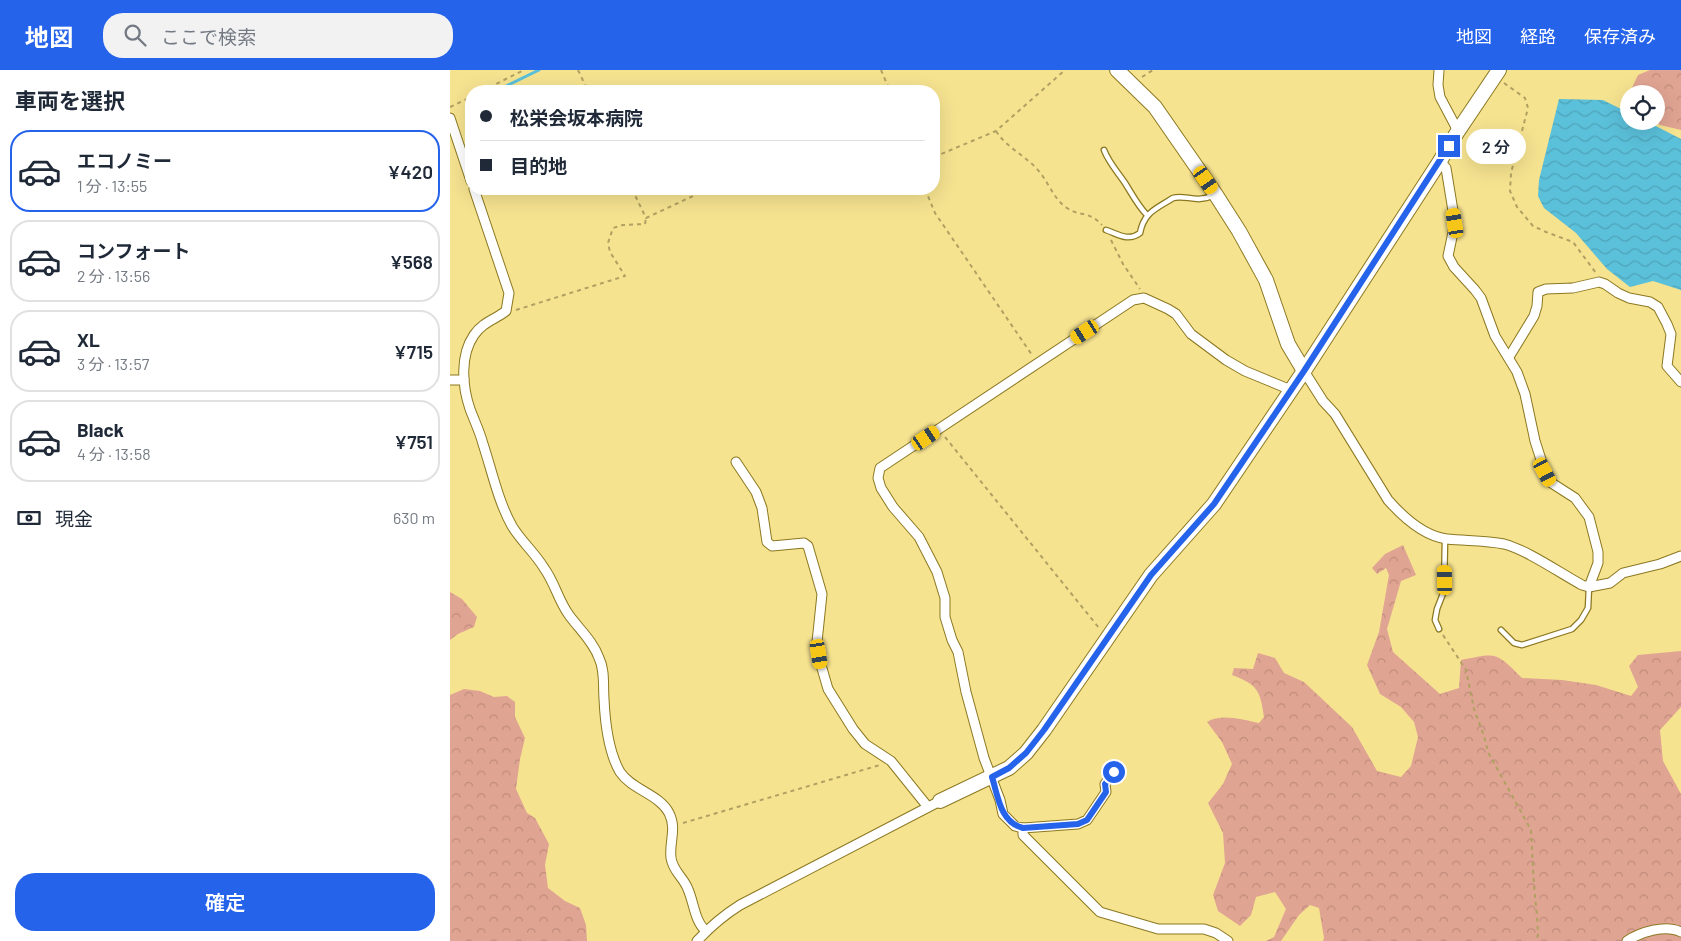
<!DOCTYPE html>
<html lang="ja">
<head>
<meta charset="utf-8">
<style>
  :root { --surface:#fff; --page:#f2f2f3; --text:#1f2937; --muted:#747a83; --line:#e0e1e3; --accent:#2563eb }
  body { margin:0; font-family:Barlow,"Noto Sans JP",sans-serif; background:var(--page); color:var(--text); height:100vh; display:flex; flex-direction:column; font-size:19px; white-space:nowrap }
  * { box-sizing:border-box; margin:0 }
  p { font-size:16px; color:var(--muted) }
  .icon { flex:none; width:28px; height:28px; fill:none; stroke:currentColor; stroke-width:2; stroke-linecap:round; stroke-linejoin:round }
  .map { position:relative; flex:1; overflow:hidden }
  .sheet { display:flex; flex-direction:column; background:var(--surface); width:450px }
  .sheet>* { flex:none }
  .top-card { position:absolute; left:15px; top:15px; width:475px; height:110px; border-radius:20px; box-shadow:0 5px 20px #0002; display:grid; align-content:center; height:110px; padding:0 15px; background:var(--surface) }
  .fabs { position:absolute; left:1170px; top:15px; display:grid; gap:10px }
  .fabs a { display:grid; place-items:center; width:45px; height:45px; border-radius:50%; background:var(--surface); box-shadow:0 5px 20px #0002; font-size:25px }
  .end { position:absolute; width:22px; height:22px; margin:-11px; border:6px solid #2563eb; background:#fff; box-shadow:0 0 0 2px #fff }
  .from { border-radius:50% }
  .bubble { position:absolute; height:35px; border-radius:18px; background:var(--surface); box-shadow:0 5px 20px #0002; font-size:16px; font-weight:600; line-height:35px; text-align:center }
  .car { position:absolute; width:15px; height:30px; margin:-15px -8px; border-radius:6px; box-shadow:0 0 4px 1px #0007; background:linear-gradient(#f5c518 24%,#345 0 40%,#f5c518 0 76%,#345 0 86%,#f5c518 0) }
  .top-card b { display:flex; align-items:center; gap:18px; height:48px; font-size:19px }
  .top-card b+b { border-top:1px solid var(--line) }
  .top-card i { width:12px; height:12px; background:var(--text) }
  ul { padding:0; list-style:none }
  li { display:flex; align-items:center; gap:15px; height:82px; margin:0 10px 8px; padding:0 5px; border:2px solid var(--line); border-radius:20px }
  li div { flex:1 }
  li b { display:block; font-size:19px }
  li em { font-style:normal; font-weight:600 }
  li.active { border-color:var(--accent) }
  li>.icon { width:45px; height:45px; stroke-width:1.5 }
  h2 { padding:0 15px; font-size:22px; line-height:60px }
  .pay { display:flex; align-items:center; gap:12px; height:55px; padding:0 15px; font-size:19px }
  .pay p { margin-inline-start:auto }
  .cta { display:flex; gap:10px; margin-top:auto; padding:10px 15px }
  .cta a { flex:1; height:58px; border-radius:20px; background:var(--accent); color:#fff; font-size:20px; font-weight:600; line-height:58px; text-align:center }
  header { display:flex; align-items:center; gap:30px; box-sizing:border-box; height:70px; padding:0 25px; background:var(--accent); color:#fff }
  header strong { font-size:24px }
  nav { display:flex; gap:28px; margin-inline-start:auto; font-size:18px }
  .search { width:350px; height:45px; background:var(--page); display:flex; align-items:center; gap:12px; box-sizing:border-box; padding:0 18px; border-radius:20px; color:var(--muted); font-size:19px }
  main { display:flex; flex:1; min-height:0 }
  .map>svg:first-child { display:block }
</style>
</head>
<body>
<header>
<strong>地図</strong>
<div class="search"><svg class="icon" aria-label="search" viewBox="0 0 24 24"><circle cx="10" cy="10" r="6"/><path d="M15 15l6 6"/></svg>ここで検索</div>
<nav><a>地図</a><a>経路</a><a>保存済み</a></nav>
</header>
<main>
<section class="sheet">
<h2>車両を選択</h2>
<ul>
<li class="active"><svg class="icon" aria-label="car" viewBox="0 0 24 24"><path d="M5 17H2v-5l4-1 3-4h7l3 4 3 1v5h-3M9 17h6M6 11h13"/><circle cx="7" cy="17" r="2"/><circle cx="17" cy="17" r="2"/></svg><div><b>エコノミー</b><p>1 分 · 13:55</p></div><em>¥420</em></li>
<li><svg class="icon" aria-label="car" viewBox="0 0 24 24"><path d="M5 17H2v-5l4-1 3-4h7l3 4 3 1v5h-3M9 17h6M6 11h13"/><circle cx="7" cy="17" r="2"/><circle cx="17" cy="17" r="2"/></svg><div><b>コンフォート</b><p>2 分 · 13:56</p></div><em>¥568</em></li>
<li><svg class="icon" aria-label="car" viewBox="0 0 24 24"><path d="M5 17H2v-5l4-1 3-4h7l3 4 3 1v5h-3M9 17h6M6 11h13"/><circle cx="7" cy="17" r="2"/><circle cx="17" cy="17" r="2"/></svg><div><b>XL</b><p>3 分 · 13:57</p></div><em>¥715</em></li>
<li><svg class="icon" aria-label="car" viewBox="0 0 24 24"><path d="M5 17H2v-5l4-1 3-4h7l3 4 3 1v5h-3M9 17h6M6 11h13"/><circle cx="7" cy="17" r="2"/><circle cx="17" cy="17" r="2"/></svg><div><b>Black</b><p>4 分 · 13:58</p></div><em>¥751</em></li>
</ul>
<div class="pay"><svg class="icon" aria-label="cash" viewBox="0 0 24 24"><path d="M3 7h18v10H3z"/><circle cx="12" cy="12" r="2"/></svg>現金<p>630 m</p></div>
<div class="cta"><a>確定</a></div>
</section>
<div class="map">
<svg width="1231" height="871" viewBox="0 0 1231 871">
  <defs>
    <pattern id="forest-crowns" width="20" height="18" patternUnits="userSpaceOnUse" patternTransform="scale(1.25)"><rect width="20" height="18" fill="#e0a492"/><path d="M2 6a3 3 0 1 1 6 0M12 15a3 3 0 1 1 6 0" fill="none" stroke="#c08c7c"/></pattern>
    <pattern id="water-waves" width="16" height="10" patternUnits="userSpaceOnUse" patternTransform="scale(1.25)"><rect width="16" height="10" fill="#5bc0da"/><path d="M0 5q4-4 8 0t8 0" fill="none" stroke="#4fa4b9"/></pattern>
  </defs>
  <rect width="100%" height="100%" fill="#f6e390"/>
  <!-- forest -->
  <g fill="url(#forest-crowns)">
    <path d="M1200,0H1231V60L1210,55L1203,51H1206V24H1179L1188,5Z"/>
    <path d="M953,475L966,505L951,511L937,559L943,582L990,624L1009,618L1011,590C1047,583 1045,581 1072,608L1112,610L1146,615L1181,626L1188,617L1179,596L1188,585L1231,581V637L1210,660L1213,691L1231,724V871H873L874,868L869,838L860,835L849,845L831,871H816L824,867L836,839L825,822L806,827L801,845L790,856L768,841L763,825L775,793L773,763L758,733L773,714L782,694L772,672L757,652C772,643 793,650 809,653L814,647C810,620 808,615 782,605L784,598L803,599L808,583L825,588L834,603L854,612L902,657L927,701L951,707L961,696L968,667L964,652L951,637L930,624L917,595L929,562L939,505L936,498L927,504L922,498L935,484Z"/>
    <path d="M0,522L12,529L27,547L24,557L8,564L0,570Z"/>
    <path d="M14,619L30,621L44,627L57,626L65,632V647L75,668L70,689L66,719L77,743L85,748L99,774L95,795L98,818L115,831L130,838L136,855L137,871H0V625Z"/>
  </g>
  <!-- water -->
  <path fill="url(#water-waves)" d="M1109,29L1153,30L1179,43V51H1196L1231,69V220L1203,211L1180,217L1157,199L1126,163L1094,138L1088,126L1089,110Z"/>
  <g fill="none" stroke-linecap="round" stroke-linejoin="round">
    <!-- stream -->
    <path stroke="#5bc0da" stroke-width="3" d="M46,21L89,0"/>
    <!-- lane casing -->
    <g stroke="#8b7821" stroke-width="7">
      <g id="lane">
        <path d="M654,80C659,93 667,101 675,113C682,124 688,136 697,145"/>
        <path d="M656,160C668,164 678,172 690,163C694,142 706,139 723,128C735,124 747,134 764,125"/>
        <path d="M989,559L985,550L987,539L994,521L995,469"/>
        <path d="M1051,560L1064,573L1072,575L1122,559L1131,550L1138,538L1139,517"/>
      </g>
    </g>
    <!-- street casing -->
    <g stroke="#8b7821" stroke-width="11">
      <g id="street">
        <path d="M989,0L988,15L990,27L1008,61"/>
        <path d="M0,48L21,111"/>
        <path d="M990,91L996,98L1005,153L998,186L1004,197L1025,220L1031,228L1045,266L1067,302L1075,324L1085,371L1095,402L1100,412L1125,428L1139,447L1148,482V493L1139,517"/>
        <path d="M24,119L59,223L56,241C44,250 33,252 24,265C10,285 12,316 20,339C24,350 30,362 33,374C42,401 48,431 62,456C71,471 85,483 94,498C105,513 108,530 119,545C129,559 143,571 149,588C155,600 153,615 154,629C155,651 159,683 170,702C182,720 209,724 219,743C227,759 219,772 221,788C223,801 232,806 237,817C244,831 244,851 256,861"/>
        <path d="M1059,287L1084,246L1087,236L1088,222L1096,219L1123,218L1149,212L1155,214L1168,223L1179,228L1200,232L1208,237L1217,254L1221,264L1217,296L1231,312"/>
        <path d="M854,301L873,331L885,344L938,430C953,447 973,466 997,469C1016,471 1035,470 1054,474C1077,480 1110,503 1132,515L1139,517L1160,513L1173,503L1210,494L1231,486"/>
        <path d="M0,310H14"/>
        <path d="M286,392L306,422L312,438L317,472L322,476L354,473L358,476L372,524L367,572L371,595L378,619L403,659L415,674L441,691L478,737"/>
        <path d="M664,702L655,714L656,722L637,750L628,754L573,758L565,756L553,744L550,730L534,688L516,622L508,582L502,570L495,547V528L487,502L469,467L443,437L431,418L428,408L430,398L683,230L694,228L718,239L726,244L741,264L776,290L795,301L841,320"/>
        <path d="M573,758V765L650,842L708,859H754L766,863L778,871"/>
        <path d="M247,871C260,857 274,845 290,835L490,731"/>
        <path d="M1177,871C1190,862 1216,854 1231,862"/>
      </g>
    </g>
    <!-- secondary casing -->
    <g stroke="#8b7821" stroke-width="16">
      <g id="secondary">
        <path d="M667,0L705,37L766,125L789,161L816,210L838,274L854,301"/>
        <path d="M490,731L559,698L576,683L594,660L701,505L764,434L854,301L990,91L1008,61L1049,0"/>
      </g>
    </g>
    <!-- path -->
    <g stroke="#b0a162" stroke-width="2" stroke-dasharray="4 4" stroke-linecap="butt">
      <path d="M128,0L138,21"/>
      <path d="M431,0L440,21"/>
      <path d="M692,7L703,0"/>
      <path d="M1054,13L1075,28L1078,38L1061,103L1060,121L1067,137L1083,156L1096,162L1123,172L1146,203"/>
      <path d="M32,21L74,0"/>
      <path d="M0,37L21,27"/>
      <path d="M546,61C556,77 574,85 586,98C598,110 603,129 617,138C630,147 638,140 652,155"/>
      <path d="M484,87L546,61L615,0"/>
      <path d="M182,119L196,148L258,119"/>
      <path d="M475,119L485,143L582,285"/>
      <path d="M661,170L673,194L690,219"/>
      <path d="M66,240L175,206L160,182L158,173L163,158L173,155L195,154L196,148"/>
      <path d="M495,367L649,558"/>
      <path d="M993,565L1016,600L1024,639L1034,666L1038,682L1081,760L1084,816L1087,846L1088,865L1086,871"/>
      <path d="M233,753L430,695"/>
    </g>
    <!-- lane -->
    <use href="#lane" stroke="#fff" stroke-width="4.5"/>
    <!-- street -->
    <use href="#street" stroke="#fff" stroke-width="9"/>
    <!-- secondary -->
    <use href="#secondary" stroke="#fff" stroke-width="14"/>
  </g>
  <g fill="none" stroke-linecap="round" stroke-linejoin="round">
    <!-- route -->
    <path stroke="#2563eb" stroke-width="6" d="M664,702L655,714L656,722L637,750L628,754L573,758C550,752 548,726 542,707L559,698L568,690L576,683L594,660L701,505L764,434L854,301L999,76"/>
  </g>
</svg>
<div class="fabs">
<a><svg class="icon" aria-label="locate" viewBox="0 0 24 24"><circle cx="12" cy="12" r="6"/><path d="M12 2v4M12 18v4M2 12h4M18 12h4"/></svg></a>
</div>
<i class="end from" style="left:664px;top:702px"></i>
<i class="end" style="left:999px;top:76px"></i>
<div class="bubble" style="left:1016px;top:59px;width:60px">2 分</div>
<i class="car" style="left:756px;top:110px;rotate:145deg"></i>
<i class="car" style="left:1005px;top:153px;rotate:351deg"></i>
<i class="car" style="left:635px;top:262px;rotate:237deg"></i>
<i class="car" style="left:476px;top:368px;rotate:56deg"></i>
<i class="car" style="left:1095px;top:402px;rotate:152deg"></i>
<i class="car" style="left:995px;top:510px;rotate:359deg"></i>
<i class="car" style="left:369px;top:584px;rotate:171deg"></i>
<div class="top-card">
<b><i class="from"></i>松栄会坂本病院</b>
<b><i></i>目的地</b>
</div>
</div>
</main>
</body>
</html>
